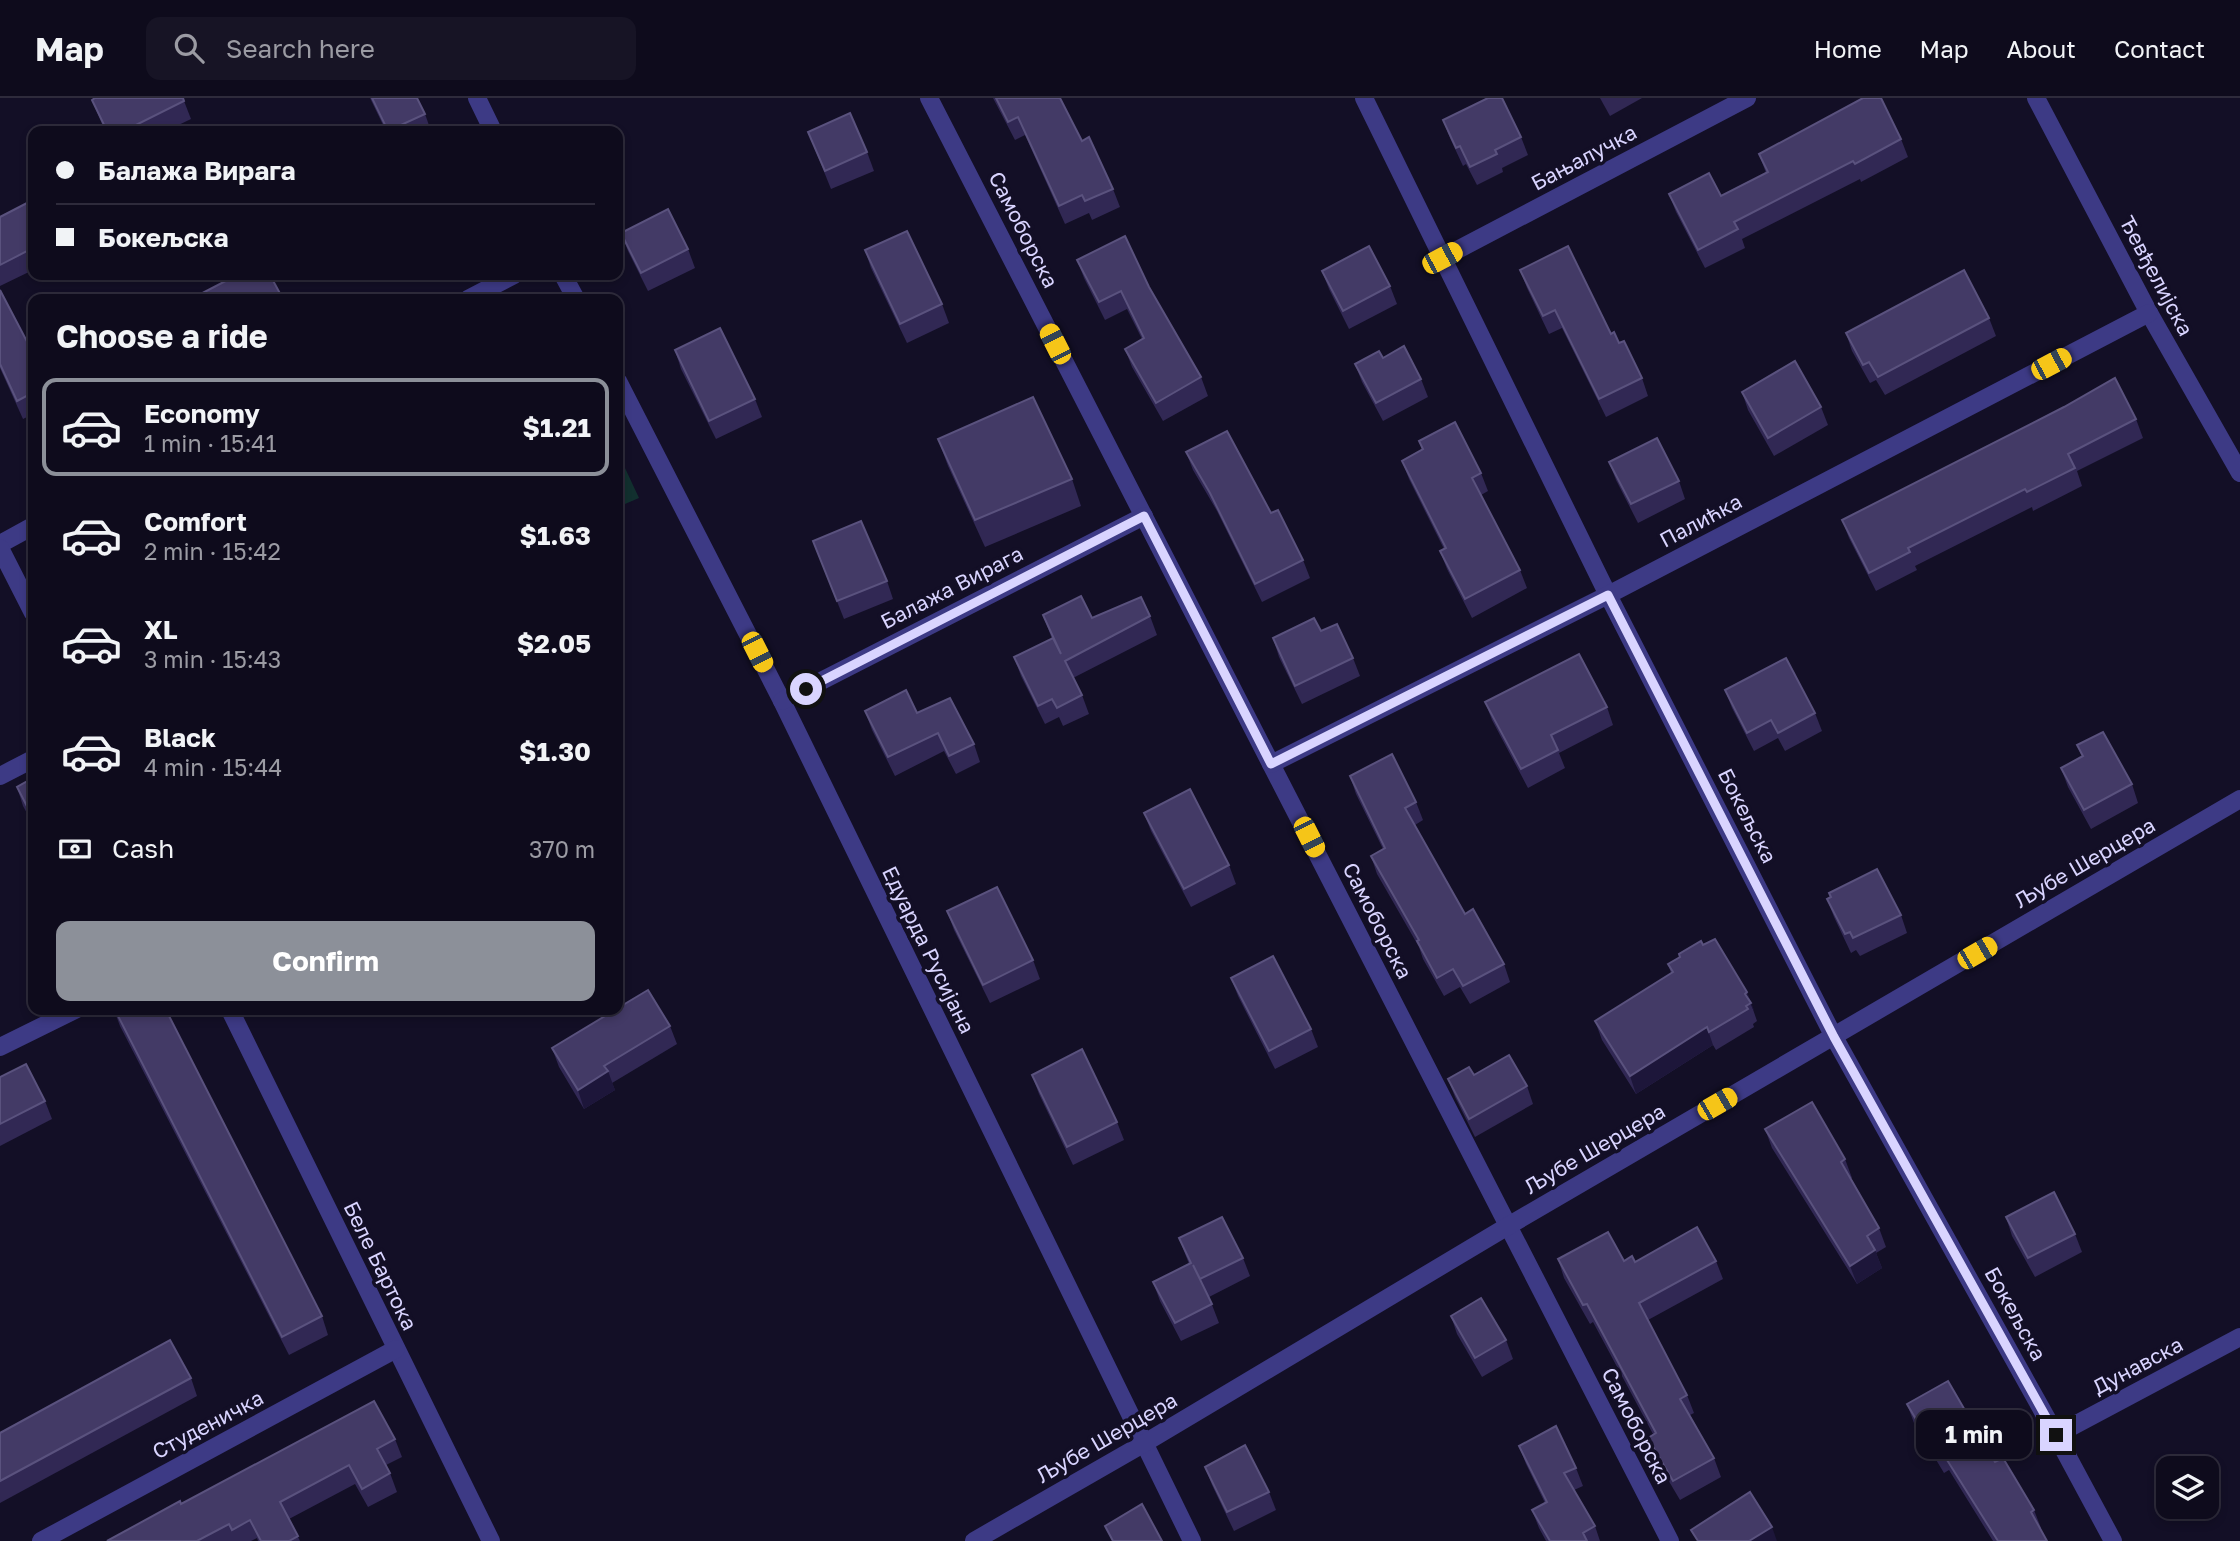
<!DOCTYPE html>
<html lang="en">
<head>
<meta charset="utf-8">
<style>
  :root { --surface:#0e0b1c; --page:#171425; --text:#f1f3f6; --muted:#9b9ba3; --line:#2e2b3b; --accent:#8c9099 }
  body { margin:0; font-family:"Golos Text",sans-serif; background:var(--page); color:var(--text); height:100vh; display:flex; flex-direction:column; font-size:26px; white-space:nowrap }
  * { box-sizing:border-box; margin:0 }
  p { font-size:23px; color:var(--muted) }
  .icon { flex:none; width:38px; height:38px; fill:none; stroke:currentColor; stroke-width:2; stroke-linecap:round; stroke-linejoin:round }
  .map { position:relative; flex:1; overflow:hidden }
  .panel { position:absolute; left:28px; top:196px; width:595px; height:721px; display:flex; flex-direction:column; background:var(--surface); border-radius:14px; box-shadow:0 4px 10px #0003,0 0 0 2px var(--line) }
  .panel>* { flex:none }
  .banner { position:absolute; left:28px; top:28px; width:595px; height:154px; border-radius:14px; box-shadow:0 4px 10px #0003,0 0 0 2px var(--line); display:grid; align-content:center; height:154px; padding:0 28px; background:var(--surface) }
  .controls { position:absolute; left:2156px; top:1358px; display:grid; gap:14px }
  .controls a { display:grid; place-items:center; width:63px; height:63px; border-radius:14px; background:var(--surface); box-shadow:0 4px 10px #0003,0 0 0 2px var(--line); font-size:35px }
  .end { position:absolute; width:32px; height:32px; margin:-16px; border:9px solid #d9d4ff; background:#111; box-shadow:0 0 0 4px #111 }
  .from { border-radius:50% }
  .bubble { position:absolute; height:49px; border-radius:14px; background:var(--surface); box-shadow:0 4px 10px #0003,0 0 0 2px var(--line); font-size:23px; font-weight:700; line-height:49px; text-align:center }
  .car { position:absolute; width:21px; height:42px; margin:-21px -10px; border-radius:9px; box-shadow:0 0 5px 2px #0007; background:linear-gradient(#f5c518 24%,#345 0 40%,#f5c518 0 76%,#345 0 86%,#f5c518 0) }
  .banner b { display:flex; align-items:center; gap:24px; height:66px; font-size:26px }
  .banner b+b { border-top:2px solid var(--line) }
  .banner i { width:18px; height:18px; background:var(--text) }
  ul { padding:0; list-style:none }
  li { display:flex; align-items:center; gap:21px; height:98px; margin:0 14px 10px; padding:0 14px; border:4px solid transparent; border-radius:14px }
  li div { flex:1 }
  li b { display:block; font-size:26px }
  li em { font-style:normal; font-weight:700 }
  li.current { border-color:var(--accent) }
  li>.icon { width:63px; height:63px; stroke-width:1.5 }
  h2 { padding:0 28px; font-size:32px; line-height:84px }
  .pay { display:flex; align-items:center; gap:18px; height:77px; padding:0 28px; font-size:26px }
  .pay p { margin-inline-start:auto }
  .primary-button { display:flex; gap:14px; margin-top:auto; padding:14px 28px }
  .primary-button a { flex:1; height:80px; border-radius:14px; background:var(--accent); color:#fff; font-size:28px; font-weight:700; line-height:80px; text-align:center }
  header { display:flex; align-items:center; gap:42px; box-sizing:border-box; height:98px; padding:0 35px; background:var(--surface); border-bottom:2px solid var(--line) }
  header strong { font-size:33px }
  nav { display:flex; gap:38px; margin-inline-start:auto; font-size:24px }
  .search { width:490px; height:63px; background:var(--page); display:flex; align-items:center; gap:18px; box-sizing:border-box; padding:0 24px; border-radius:14px; color:var(--muted); font-size:26px }
  .map>svg:first-child { display:block }
</style>
</head>
<body>
<header>
<strong>Map</strong>
<div class="search"><svg class="icon" aria-label="search" viewBox="0 0 24 24"><circle cx="10" cy="10" r="6"/><path d="M15 15l6 6"/></svg>Search here</div>
<nav><a>Home</a><a>Map</a><a>About</a><a>Contact</a></nav>
</header>
<div class="map">
<svg width="2240" height="1443" viewBox="0 0 2240 1443">
  <rect width="100%" height="100%" fill="#130f26"/>
  <!-- green -->
  <path fill="#12302f" d="M618,355L639,400L618,409Z"/>
  <g fill="none" stroke-linecap="round" stroke-linejoin="round">
    <!-- minor -->
    <g stroke="#3d3a85" stroke-width="18">
      <path d="M477,0L493,33"/>
      <path d="M929,0L1670,1443"/>
      <path d="M1364,0L1608,497L1834,939L2056,1337L2113,1443"/>
      <path d="M2036,0L2149,215L2240,375"/>
      <path d="M1442,160L1747,0"/>
      <path d="M563,177L576,201"/>
      <path d="M468,201L514,177"/>
      <path d="M618,283L782,603L1192,1443"/>
      <path d="M0,446L33,428"/>
      <path d="M0,450L33,515"/>
      <path d="M782,603L1144,418"/>
      <path d="M1271,666L1608,497L2149,215"/>
      <path d="M0,678L33,661"/>
      <path d="M230,912L491,1443"/>
      <path d="M0,949L75,912"/>
      <path d="M2056,1337L2240,1239"/>
      <path d="M41,1443L396,1251"/>
      <path d="M974,1443L1143,1346L1508,1128L2240,701"/>
    </g>
  </g>
  <!-- wall -->
  <g fill="#312854">
    <path d="M370,0H417L425,16L431,33H386Z"/>
    <path d="M993,0H1060L1082,43L1113,91L1120,109L1092,122L1089,115L1065,126L1025,37L1015,42Z"/>
    <path d="M1600,0H1642L1610,18Z"/>
    <path d="M92,2L184,3L191,21L166,33H105Z"/>
    <path d="M1443,22L1521,39L1528,57L1502,70L1503,74L1477,87L1466,66L1463,68L1450,40Z"/>
    <path d="M808,34L867,54L874,73L831,91Z"/>
    <path d="M1901,41L1908,59L1861,84L1860,81L1742,141L1745,150L1705,170L1676,114L1669,96L1721,98L1766,75L1759,56Z"/>
    <path d="M33,113V172L0,188V119Z"/>
    <path d="M621,135L688,151L695,170L648,193L628,153Z"/>
    <path d="M865,152L942,206L949,225L907,245L871,170Z"/>
    <path d="M1077,162L1149,189L1201,279L1208,298L1163,323L1132,269L1125,251L1142,241L1127,211L1105,222L1084,180Z"/>
    <path d="M1520,172L1611,236L1642,280L1648,298L1606,319L1562,230L1549,236L1527,190Z"/>
    <path d="M1322,173L1390,188L1397,206L1349,231L1329,191Z"/>
    <path d="M0,192L33,255V316L23,321L0,270Z"/>
    <path d="M1989,220L1996,238L1885,297L1876,282L1870,285L1852,253L1846,235Z"/>
    <path d="M675,252L755,301L762,319L716,341L681,271Z"/>
    <path d="M1383,260L1421,281L1428,299L1383,323L1362,284L1355,266Z"/>
    <path d="M1742,294L1821,309L1828,327L1774,358L1748,312Z"/>
    <path d="M2136,321L2143,340L2077,373L2082,388L2033,413L2032,409L1915,468L1917,472L1876,493L1849,440L1842,422Z"/>
    <path d="M938,341L1072,381L1081,408L985,449L948,368Z"/>
    <path d="M1419,343L1481,375L1488,393L1481,397L1520,472L1527,490L1472,520L1447,471L1440,453L1444,451L1409,381L1402,363L1422,352Z"/>
    <path d="M1186,354L1271,415L1303,462L1310,480L1262,504L1217,413L1193,372Z"/>
    <path d="M1609,364L1679,383L1685,401L1638,425L1616,382Z"/>
    <path d="M813,443L887,483L893,501L844,521Z"/>
    <path d="M1043,517L1092,520L1150,518L1157,537L1073,580L1082,597L1089,616L1063,628L1059,619L1045,626L1021,578L1014,559L1052,541Z"/>
    <path d="M1321,533L1353,560L1360,578L1302,606L1279,559L1273,540Z"/>
    <path d="M1725,592L1815,615L1822,633L1785,653L1778,640L1754,653L1732,610Z"/>
    <path d="M1485,604L1607,609L1613,627L1559,655L1565,670L1528,690L1492,622Z"/>
    <path d="M865,613L917,615L974,646L980,664L956,676L944,653L895,678L872,632Z"/>
    <path d="M2077,647L2132,686L2138,705L2091,731L2068,689L2061,670L2082,659Z"/>
    <path d="M1350,678L1416,704L1423,722L1415,727L1465,816L1504,866L1510,884L1470,906L1460,889L1444,898L1423,861L1419,849L1377,776L1371,758L1383,751L1356,696Z"/>
    <path d="M33,680V726L23,708L17,689Z"/>
    <path d="M1144,715L1229,767L1236,786L1191,809L1151,733Z"/>
    <path d="M1827,801L1901,817L1907,835L1860,858L1856,852L1851,855L1834,819Z"/>
    <path d="M947,813L1033,862L1040,881L990,905L954,832Z"/>
    <path d="M1703,847L1747,894L1757,923L1753,926L1754,929L1716,952L1713,947L1636,996L1602,942L1595,923L1671,875L1668,866Z"/>
    <path d="M1231,880L1311,931L1318,949L1275,971L1238,898Z"/>
    <path d="M114,912L322,1218L328,1237L289,1257L120,928Z"/>
    <path d="M670,928L677,946L612,985L615,992L584,1011L559,969L552,950Z"/>
    <path d="M1032,977L1117,1024L1124,1042L1073,1067L1039,996Z"/>
    <path d="M1474,977L1527,988L1533,1006L1475,1039L1455,999L1448,981Z"/>
    <path d="M0,979L45,1003L52,1021L0,1048Z"/>
    <path d="M1765,1031L1845,1061L1852,1080H1851L1879,1130L1886,1149L1876,1155L1882,1170L1857,1186L1772,1050Z"/>
    <path d="M2006,1119L2075,1136L2082,1154L2035,1179L2012,1138Z"/>
    <path d="M1179,1140L1243,1160L1250,1178L1209,1199L1219,1225L1181,1243L1160,1203L1153,1184L1189,1166Z"/>
    <path d="M1558,1161L1635,1164L1716,1163L1723,1181L1648,1222L1687,1297L1694,1315L1690,1317L1714,1360L1721,1379L1680,1402L1654,1358L1648,1340L1653,1336L1593,1224L1590,1226L1564,1180Z"/>
    <path d="M1451,1218L1506,1242L1513,1261L1482,1279L1457,1236Z"/>
    <path d="M191,1280L197,1298L0,1405V1335Z"/>
    <path d="M1907,1306L1995,1364L2034,1412L2041,1430L2040,1431L2047,1443H1993L1949,1372L1944,1375L1914,1325Z"/>
    <path d="M395,1341L402,1359L386,1367L390,1375L397,1394L368,1409L355,1386L289,1421L300,1443H258L257,1440L251,1443H107L181,1406Z"/>
    <path d="M1519,1348L1576,1370L1583,1388L1574,1392L1595,1428L1600,1443H1546L1539,1430L1532,1412L1545,1405L1526,1366Z"/>
    <path d="M1205,1369L1269,1394L1276,1412L1234,1433L1212,1387Z"/>
  </g>
  <!-- shaded-wall -->
  <g fill="#1d163a">
    <path d="M1747,894L1754,912V913L1745,896Z"/>
    <path d="M1707,929L1713,947L1636,996L1630,978Z"/>
    <path d="M608,973L615,992L584,1011L578,992Z"/>
    <path d="M1875,1152L1882,1170L1857,1186L1850,1168Z"/>
    <path d="M1772,1429L1777,1443H1749Z"/>
  </g>
  <!-- building -->
  <g fill="#433a66" stroke="#5a527e" stroke-width="2">
    <path d="M95,0H183L184,3L124,33H107L92,2Z"/>
    <path d="M372,0H417L425,16L388,33Z"/>
    <path d="M996,0H1060L1082,43L1089,39L1113,91L1085,103L1082,97L1059,108L1018,19L1008,24Z"/>
    <path d="M1488,0H1502L1521,39L1495,52L1497,56L1470,69L1460,48L1456,50L1443,22Z"/>
    <path d="M1863,0H1881L1901,41L1855,66L1853,63L1734,124L1738,131L1698,152L1669,96L1709,75L1721,98L1768,74L1759,56Z"/>
    <path d="M850,15L867,54L825,73L808,34Z"/>
    <path d="M29,104L33,113V150L0,167V119Z"/>
    <path d="M668,111L688,151L641,175L621,135Z"/>
    <path d="M907,133L942,206L900,226L865,152Z"/>
    <path d="M1125,138L1149,189L1201,279L1156,305L1125,251L1144,240L1121,193L1099,204L1077,162Z"/>
    <path d="M1369,148L1390,188L1343,213L1322,173Z"/>
    <path d="M1568,148L1611,236L1614,234L1619,245L1624,243L1642,280L1599,301L1555,212L1543,218L1520,172Z"/>
    <path d="M1964,172L1989,220L1878,279L1869,264L1863,267L1846,235Z"/>
    <path d="M237,177H270L283,201H191Z"/>
    <path d="M0,192L33,255V297L32,295L17,303L0,266Z"/>
    <path d="M720,230L755,301L709,323L675,252Z"/>
    <path d="M1404,248L1421,281L1376,305L1355,266L1379,253L1383,260Z"/>
    <path d="M1795,263L1821,309L1768,340L1742,294Z"/>
    <path d="M2115,280L2136,321L2068,356L2075,370L2027,394L2025,391L1908,450L1910,454L1869,475L1842,422L2064,309Z"/>
    <path d="M1033,299L1072,381L975,422L938,341Z"/>
    <path d="M1455,324L1481,375L1472,380L1520,472L1465,501L1440,453L1446,450L1402,363L1423,351L1419,343Z"/>
    <path d="M1227,333L1271,415L1278,412L1303,462L1255,486L1210,395L1186,354Z"/>
    <path d="M1657,340L1679,383L1631,406L1609,364Z"/>
    <path d="M861,423L887,483L837,503L813,443Z"/>
    <path d="M1081,498L1092,520L1141,499L1150,518L1065,563L1082,597L1057,610L1052,601L1038,608L1014,559L1053,540L1061,556L1043,517Z"/>
    <path d="M1314,520L1321,533L1337,526L1353,560L1295,588L1273,540Z"/>
    <path d="M1579,556L1607,609L1551,637L1558,652L1521,671L1485,604Z"/>
    <path d="M1786,560L1815,615L1778,635L1771,622L1747,635L1725,592Z"/>
    <path d="M906,592L917,615L950,600L974,646L949,658L938,635L888,659L865,613Z"/>
    <path d="M2103,634L2132,686L2084,712L2061,670L2083,658L2077,647Z"/>
    <path d="M1392,656L1416,704L1405,710L1465,816L1473,811L1504,866L1463,888L1453,871L1437,880L1417,843L1419,842L1371,758L1385,750L1350,678Z"/>
    <path d="M33,680V720L17,689Z"/>
    <path d="M1190,691L1229,767L1184,791L1144,715Z"/>
    <path d="M1877,771L1901,817L1853,840L1850,834L1845,836L1827,801L1831,799L1829,795Z"/>
    <path d="M997,789L1033,862L983,887L947,813Z"/>
    <path d="M1715,841L1747,894L1745,896L1751,905L1746,908L1748,911L1709,934L1707,929L1630,978L1595,923L1673,874L1668,866L1680,859L1679,856L1701,843L1703,847Z"/>
    <path d="M1273,858L1311,931L1269,953L1231,880Z"/>
    <path d="M648,892L670,928L604,968L608,973L578,992L552,950L615,912H618V910Z"/>
    <path d="M115,912H166L322,1218L282,1239Z"/>
    <path d="M1082,951L1117,1024L1067,1049L1032,977Z"/>
    <path d="M1509,957L1527,988L1469,1021L1448,981L1469,969L1474,977Z"/>
    <path d="M26,966L45,1003L0,1026V979Z"/>
    <path d="M1812,1004L1845,1061L1841,1064L1879,1130L1867,1138L1875,1152L1850,1168L1765,1031Z"/>
    <path d="M2054,1094L2075,1136L2028,1160L2006,1119Z"/>
    <path d="M1222,1119L1243,1160L1200,1181L1193,1167L1212,1206L1175,1225L1153,1184L1191,1165L1179,1140Z"/>
    <path d="M1697,1129L1716,1163L1639,1205L1687,1297L1680,1301L1714,1360L1673,1383L1648,1340L1656,1335L1587,1206L1583,1207L1558,1161L1608,1134L1624,1163L1632,1158L1635,1164Z"/>
    <path d="M1481,1200L1506,1242L1475,1260L1451,1218Z"/>
    <path d="M170,1242L191,1280L0,1383V1335Z"/>
    <path d="M1948,1283L1995,1364L2003,1360L2034,1412L2031,1414L2047,1443H1998L1942,1354L1937,1357L1907,1306Z"/>
    <path d="M374,1303L395,1341L377,1351L390,1375L362,1391L349,1367L280,1404L298,1438L289,1443H261L250,1422L232,1432L229,1426L197,1443H107L180,1403L181,1406Z"/>
    <path d="M1556,1328L1576,1370L1564,1375L1595,1428L1583,1435L1587,1443H1550L1532,1412L1547,1404L1519,1348Z"/>
    <path d="M1245,1347L1269,1394L1227,1414L1205,1369Z"/>
    <path d="M1750,1394L1772,1429L1749,1443H1698L1691,1432Z"/>
    <path d="M1142,1406L1162,1443H1113L1105,1428Z"/>
  </g>
  <g fill="none" stroke-linecap="round" stroke-linejoin="round">
    <!-- route -->
    <path stroke="#d9d4ff" stroke-width="9" d="M806,591L1144,418L1271,666L1608,497L1834,939L2056,1337"/>
  </g>
  <g text-anchor="middle" stroke-width="7" stroke-linejoin="round" paint-order="stroke">
    <!-- street labels -->
    <g font-size="21" fill="#d9d4ff" stroke="#130f26">
      <text transform="translate(1584 60) rotate(-28)" y="7">Бањалучка</text>
      <text transform="translate(1023 132) rotate(63)" y="7">Самоборска</text>
      <text transform="translate(2156 178) rotate(62)" y="7">Ђевђелијска</text>
      <text transform="translate(1701 423) rotate(-28)" y="7">Палићка</text>
      <text transform="translate(952 490) rotate(-27)" y="7">Балажа Вирага</text>
      <text transform="translate(1747 718) rotate(63)" y="7">Бокељска</text>
      <text transform="translate(2085 765) rotate(-30)" y="7">Љубе Шерцера</text>
      <text transform="translate(1377 823) rotate(63)" y="7">Самоборска</text>
      <text transform="translate(928 852) rotate(64)" y="7">Едуарда Русијана</text>
      <text transform="translate(1595 1051) rotate(-30)" y="7">Љубе Шерцера</text>
      <text transform="translate(380 1168) rotate(64)" y="7">Беле Бартока</text>
      <text transform="translate(2015 1216) rotate(61)" y="7">Бокељска</text>
      <text transform="translate(2138 1268) rotate(-28)" y="7">Дунавска</text>
      <text transform="translate(208 1327) rotate(-28)" y="7">Студеничка</text>
      <text transform="translate(1636 1328) rotate(63)" y="7">Самоборска</text>
      <text transform="translate(1107 1340) rotate(-30)" y="7">Љубе Шерцера</text>
    </g>
  </g>
</svg>
<div class="controls">
<a><svg class="icon" aria-label="layers" viewBox="0 0 24 24"><path d="M12 4l9 5-9 5-9-5zM3 14l9 5 9-5"/></svg></a>
</div>
<i class="end from" style="left:806px;top:591px"></i>
<i class="end" style="left:2056px;top:1337px"></i>
<div class="bubble" style="left:1916px;top:1312px;width:116px">1 min</div>
<i class="car" style="left:1442px;top:160px;rotate:62deg"></i>
<i class="car" style="left:1055px;top:246px;rotate:333deg"></i>
<i class="car" style="left:2051px;top:266px;rotate:62deg"></i>
<i class="car" style="left:757px;top:554px;rotate:153deg"></i>
<i class="car" style="left:1309px;top:739px;rotate:153deg"></i>
<i class="car" style="left:1977px;top:855px;rotate:60deg"></i>
<i class="car" style="left:1717px;top:1006px;rotate:60deg"></i>
<div class="banner">
<b><i class="from"></i>Балажа Вирага</b>
<b><i></i>Бокељска</b>
</div>
<section class="panel">
<h2>Choose a ride</h2>
<ul>
<li class="current"><svg class="icon" aria-label="car" viewBox="0 0 24 24"><path d="M5 17H2v-5l4-1 3-4h7l3 4 3 1v5h-3M9 17h6M6 11h13"/><circle cx="7" cy="17" r="2"/><circle cx="17" cy="17" r="2"/></svg><div><b>Economy</b><p>1 min · 15:41</p></div><em>$1.21</em></li>
<li><svg class="icon" aria-label="car" viewBox="0 0 24 24"><path d="M5 17H2v-5l4-1 3-4h7l3 4 3 1v5h-3M9 17h6M6 11h13"/><circle cx="7" cy="17" r="2"/><circle cx="17" cy="17" r="2"/></svg><div><b>Comfort</b><p>2 min · 15:42</p></div><em>$1.63</em></li>
<li><svg class="icon" aria-label="car" viewBox="0 0 24 24"><path d="M5 17H2v-5l4-1 3-4h7l3 4 3 1v5h-3M9 17h6M6 11h13"/><circle cx="7" cy="17" r="2"/><circle cx="17" cy="17" r="2"/></svg><div><b>XL</b><p>3 min · 15:43</p></div><em>$2.05</em></li>
<li><svg class="icon" aria-label="car" viewBox="0 0 24 24"><path d="M5 17H2v-5l4-1 3-4h7l3 4 3 1v5h-3M9 17h6M6 11h13"/><circle cx="7" cy="17" r="2"/><circle cx="17" cy="17" r="2"/></svg><div><b>Black</b><p>4 min · 15:44</p></div><em>$1.30</em></li>
</ul>
<div class="pay"><svg class="icon" aria-label="cash" viewBox="0 0 24 24"><path d="M3 7h18v10H3z"/><circle cx="12" cy="12" r="2"/></svg>Cash<p>370 m</p></div>
<div class="primary-button"><a>Confirm</a></div>
</section>
</div>
</body>
</html>
